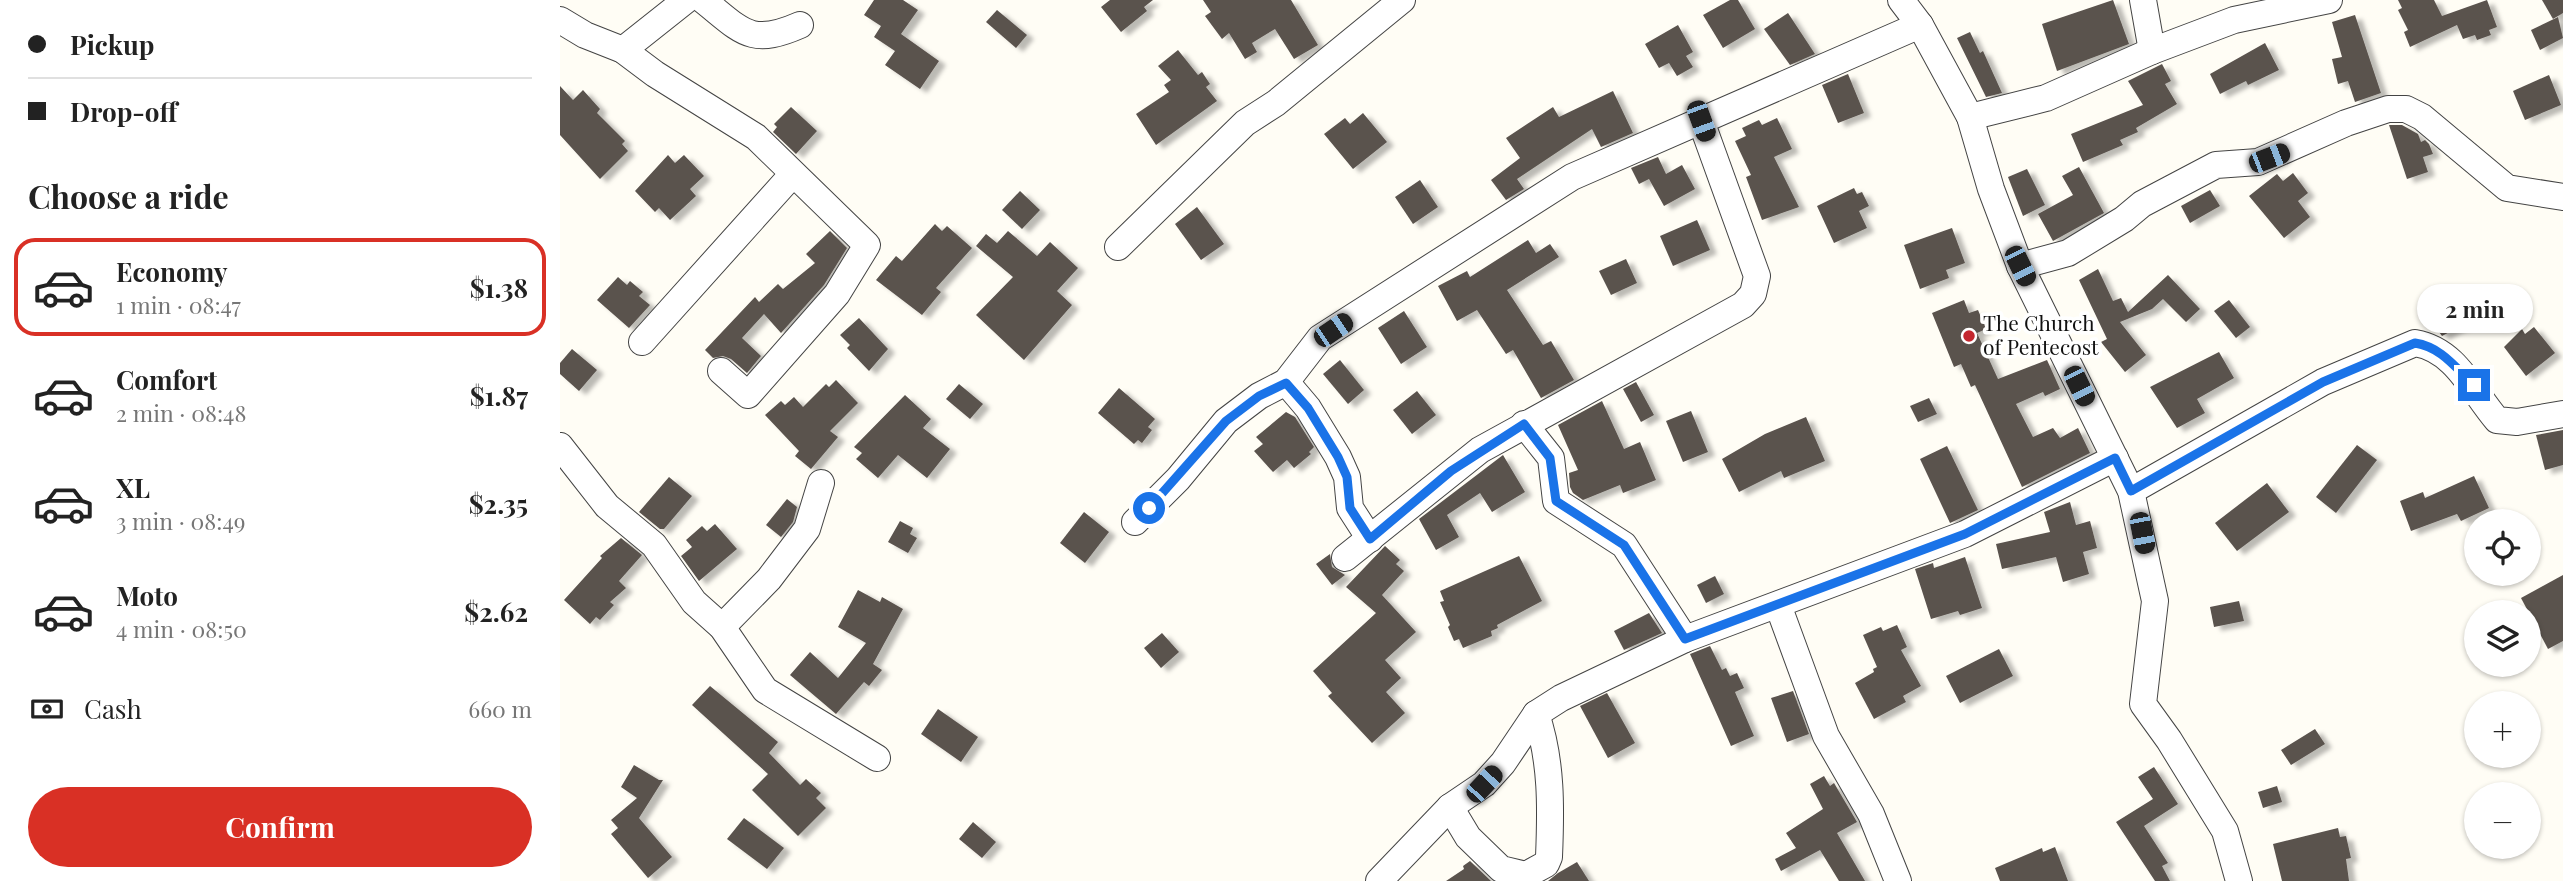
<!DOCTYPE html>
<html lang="en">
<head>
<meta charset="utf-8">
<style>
  :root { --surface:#fff; --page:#f6f6f6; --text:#222; --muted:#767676; --line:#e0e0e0; --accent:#d93025 }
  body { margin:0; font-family:"Playfair Display",serif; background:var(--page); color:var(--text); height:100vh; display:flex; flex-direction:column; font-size:26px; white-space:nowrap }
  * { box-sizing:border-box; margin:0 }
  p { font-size:23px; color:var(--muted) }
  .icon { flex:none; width:38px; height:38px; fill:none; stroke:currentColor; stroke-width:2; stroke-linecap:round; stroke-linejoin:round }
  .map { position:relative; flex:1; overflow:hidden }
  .details { display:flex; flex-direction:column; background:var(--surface); width:560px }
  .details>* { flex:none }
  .top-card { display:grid; align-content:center; height:154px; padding:0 28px; background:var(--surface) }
  .fabs { position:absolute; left:1904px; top:509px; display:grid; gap:14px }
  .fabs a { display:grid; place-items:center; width:77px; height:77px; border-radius:50%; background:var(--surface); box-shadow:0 2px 5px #0004; font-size:35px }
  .end { position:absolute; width:32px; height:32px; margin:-16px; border:9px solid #1a73e8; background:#fff; box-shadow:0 0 0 4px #fff }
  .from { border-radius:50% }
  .bubble { position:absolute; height:49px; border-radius:24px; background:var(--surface); box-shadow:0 2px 5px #0004; font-size:23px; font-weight:700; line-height:49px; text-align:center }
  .car { position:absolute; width:21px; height:42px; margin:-21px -10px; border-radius:9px; box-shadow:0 0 5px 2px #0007; background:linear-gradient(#222 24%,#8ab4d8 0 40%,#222 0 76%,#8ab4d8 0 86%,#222 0) }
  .top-card b { display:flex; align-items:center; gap:24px; height:66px; font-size:26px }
  .top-card b+b { border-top:2px solid var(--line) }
  .top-card i { width:18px; height:18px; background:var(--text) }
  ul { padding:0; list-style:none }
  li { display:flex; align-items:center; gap:21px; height:98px; margin:0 14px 10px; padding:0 14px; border:4px solid transparent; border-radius:21px }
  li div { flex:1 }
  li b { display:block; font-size:26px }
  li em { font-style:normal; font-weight:700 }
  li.on { border-color:var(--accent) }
  li>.icon { width:63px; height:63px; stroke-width:1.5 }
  h2 { padding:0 28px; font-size:32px; line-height:84px }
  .pay { display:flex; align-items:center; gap:18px; height:77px; padding:0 28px; font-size:26px }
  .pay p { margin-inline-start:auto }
  .primary-button { display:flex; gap:14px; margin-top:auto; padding:14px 28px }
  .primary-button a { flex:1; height:80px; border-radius:42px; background:var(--accent); color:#fff; font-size:28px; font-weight:700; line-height:80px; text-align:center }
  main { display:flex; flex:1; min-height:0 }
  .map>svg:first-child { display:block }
</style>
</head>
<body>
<main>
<section class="details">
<div class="top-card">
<b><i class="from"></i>Pickup</b>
<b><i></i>Drop-off</b>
</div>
<h2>Choose a ride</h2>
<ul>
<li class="on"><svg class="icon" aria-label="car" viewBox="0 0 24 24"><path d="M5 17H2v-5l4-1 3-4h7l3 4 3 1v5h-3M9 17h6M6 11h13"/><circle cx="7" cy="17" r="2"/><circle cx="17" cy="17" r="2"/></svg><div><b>Economy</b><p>1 min · 08:47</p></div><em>$1.38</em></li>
<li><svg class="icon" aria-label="car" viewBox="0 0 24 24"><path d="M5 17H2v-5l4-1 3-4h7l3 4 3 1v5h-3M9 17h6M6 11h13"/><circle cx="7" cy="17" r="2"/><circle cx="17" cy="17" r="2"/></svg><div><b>Comfort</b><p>2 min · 08:48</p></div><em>$1.87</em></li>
<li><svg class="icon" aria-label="car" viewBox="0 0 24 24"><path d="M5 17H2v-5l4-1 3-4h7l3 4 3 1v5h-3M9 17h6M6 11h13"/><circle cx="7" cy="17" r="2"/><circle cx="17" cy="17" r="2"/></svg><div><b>XL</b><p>3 min · 08:49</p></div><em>$2.35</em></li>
<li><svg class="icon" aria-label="car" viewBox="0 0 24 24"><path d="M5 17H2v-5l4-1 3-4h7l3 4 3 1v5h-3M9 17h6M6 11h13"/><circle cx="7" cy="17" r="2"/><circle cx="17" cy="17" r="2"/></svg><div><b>Moto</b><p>4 min · 08:50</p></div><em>$2.62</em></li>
</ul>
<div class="pay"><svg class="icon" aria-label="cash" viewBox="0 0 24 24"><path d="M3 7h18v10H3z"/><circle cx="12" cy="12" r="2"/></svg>Cash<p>660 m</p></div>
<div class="primary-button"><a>Confirm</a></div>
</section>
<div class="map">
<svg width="2003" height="881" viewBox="0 0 2003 881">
  <defs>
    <filter id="shadow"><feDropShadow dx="7" dy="4" stdDeviation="2" flood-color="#0004"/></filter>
  </defs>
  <rect width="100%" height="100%" fill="#fffdf5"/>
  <!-- building -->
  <g fill="#5a524d" filter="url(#shadow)">
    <path d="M314,0H343L358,10L341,34L379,61L360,89L325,65L335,51L314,37L321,26L304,15Z"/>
    <path d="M550,0H593L584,7L587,11L561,32L541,7Z"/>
    <path d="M643,0H731L758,45L734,59L715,29L692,43L697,52L685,59L669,33L662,39L645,16L651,12Z"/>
    <path d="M1170,0H1178L1195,29L1163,48L1143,15Z"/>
    <path d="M1553,0L1569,44L1497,71L1482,24Z"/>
    <path d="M1838,0H1874L1882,16L1927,0L1937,27L1929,30L1931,35L1917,40L1915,35L1903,39L1897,25L1850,47L1844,32L1848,30L1838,10L1842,8Z"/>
    <path d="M1982,0H2003V13L1993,19Z"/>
    <path d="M437,10L467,35L456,48L426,22Z"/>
    <path d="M1228,13L1255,54L1230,65L1204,29Z"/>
    <path d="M1795,15L1821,93L1795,102L1788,81L1778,84L1772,59L1782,57L1772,22Z"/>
    <path d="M1998,17L2003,38L1980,50L1971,30Z"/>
    <path d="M1118,25L1133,52L1126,56L1133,67L1117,76L1109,63L1099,68L1085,44Z"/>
    <path d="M1410,32L1420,53L1423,51L1442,93L1426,97L1397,38Z"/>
    <path d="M1705,43L1719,70L1688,85L1686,81L1660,94L1650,74Z"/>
    <path d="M618,50L638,75L642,72L650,84L646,87L657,101L596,145L576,114L609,92L604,85L611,80L598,66Z"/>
    <path d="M1602,64L1611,81L1605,84L1617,104L1576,128L1578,132L1560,140L1563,145L1523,162L1511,134L1583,105L1568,81Z"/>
    <path d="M1288,74L1304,113L1278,123L1262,85Z"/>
    <path d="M1989,75L2001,105L1965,120L1953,91Z"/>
    <path d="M0,86L13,100L23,90L40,109L37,113L65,141L62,144L68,151L40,179L0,135Z"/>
    <path d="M1053,91L1073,133L1041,147L1032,129L957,179L964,189L946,200L931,180L960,158L946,138L993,107L999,117Z"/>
    <path d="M231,107L257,131L236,154L213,132L217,127L214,124Z"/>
    <path d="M803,113L827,142L793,169L764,134L785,118L790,124Z"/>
    <path d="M1217,118L1232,149L1214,157L1239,207L1202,220L1186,177L1191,175L1175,141L1186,136L1182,128L1199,120L1202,125Z"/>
    <path d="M1829,125H1842L1858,134L1861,142L1865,140L1869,144L1873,154L1863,157L1868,172L1847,179Z"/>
    <path d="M108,155L115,163L124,155L144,176L130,189L136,196L110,220L99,208L95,212L75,191Z"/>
    <path d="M1098,157L1106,174L1122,165L1135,189L1104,206L1089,179L1079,184L1071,168Z"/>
    <path d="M1519,167L1544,213L1493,241L1478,214L1513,195L1502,176Z"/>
    <path d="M1467,169L1485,205L1463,216L1448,177Z"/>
    <path d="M1733,173L1748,193L1738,201L1750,217L1724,238L1689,196L1717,174L1723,181Z"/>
    <path d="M860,180L878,207L853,224L835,197Z"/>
    <path d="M1294,188L1297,194L1302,192L1309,206L1299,211L1307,228L1274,243L1257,206Z"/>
    <path d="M1650,190L1660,206L1630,223L1621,206Z"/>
    <path d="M460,191L480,210L462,229L442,210Z"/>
    <path d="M637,207L664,244L641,260L615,224Z"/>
    <path d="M1137,220L1150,250L1113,266L1100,236Z"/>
    <path d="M375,224L382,231L387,226L412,248L376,288L381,292L362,315L316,280L336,256L342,261Z"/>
    <path d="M1392,228L1405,263L1386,270L1389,278L1360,289L1344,245Z"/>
    <path d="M270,231L287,248L264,285L221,333L204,314L182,338L201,356L187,373L171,359L163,356L153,358L145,350L195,297L199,302L218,284L223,289L255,263L246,254Z"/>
    <path d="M448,231L477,256L490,242L518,268L497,291L512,305L464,360L416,315L453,277L416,246L426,234L437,243Z"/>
    <path d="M968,240L976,253L990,244L999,257L947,290L983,345L991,341L1014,380L981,398L953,350L946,354L917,310L897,321L878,286L907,271L910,277Z"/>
    <path d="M1066,259L1077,283L1051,295L1039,271Z"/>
    <path d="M1538,269L1553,301L1561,298L1568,312L1608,275L1640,309L1626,322L1603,299L1592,309L1560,322L1586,355L1565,372L1541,342L1547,339L1519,280Z"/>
    <path d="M58,277L67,285L70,281L83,292L79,296L90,305L69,328L37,300Z"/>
    <path d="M1404,300L1409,313L1418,310L1426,329L1417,333L1438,379L1487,360L1500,389L1485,396L1483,392L1456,404L1473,437L1493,428L1500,438L1518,428L1530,453L1462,487L1415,385L1411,387L1401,364L1394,367L1372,313Z"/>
    <path d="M1669,300L1690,327L1676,338L1654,311Z"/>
    <path d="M1896,307L1905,324L1882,336L1871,321Z"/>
    <path d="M844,311L867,347L841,364L818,328Z"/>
    <path d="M299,318L328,349L309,371L287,348L290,345L280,335Z"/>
    <path d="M1974,327L1995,353L1966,376L1944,347L1962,329L1965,334Z"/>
    <path d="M12,349L37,370L19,391L0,374V363Z"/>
    <path d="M1659,352L1674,378L1637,399L1645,413L1617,428L1590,387Z"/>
    <path d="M780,360L804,390L788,404L763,374Z"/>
    <path d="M276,380L298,403L270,431L278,437L251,469L235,456L239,451L205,415L221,401L225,405L234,397L243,407L266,384L269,387Z"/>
    <path d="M1076,382L1094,415L1081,422L1063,389Z"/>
    <path d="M399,384L423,404L410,419L386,399Z"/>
    <path d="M559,388L595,419L588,427L592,430L582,443L578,440L574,444L538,413Z"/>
    <path d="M857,391L876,415L852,434L833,410Z"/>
    <path d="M345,395L371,419L363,428L390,449L367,478L338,455L318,478L296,459L302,453L294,447Z"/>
    <path d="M1369,398L1377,414L1358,422L1350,406Z"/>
    <path d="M1042,401L1064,449L1080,442L1096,480L1063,493L1060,485L1023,500L1013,493L1010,487L1009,473L1018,470L998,425Z"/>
    <path d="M1131,411L1148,452L1123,462L1106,421Z"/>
    <path d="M726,412L735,417L754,447L749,452L751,454L734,468L727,460L713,472L694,451L703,444L696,437Z"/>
    <path d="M1246,417L1265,461L1224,478L1221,471L1179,492L1162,459L1205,434Z"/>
    <path d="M2003,430V465L1985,470L1976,435Z"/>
    <path d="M1797,445L1817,460L1776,513L1756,497Z"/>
    <path d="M1387,446L1418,510L1390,523L1360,459Z"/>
    <path d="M943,455L965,492L932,512L920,493L887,515L899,537L876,550L859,519Z"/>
    <path d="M1914,476L1929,508L1901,521L1897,514L1851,531L1840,501L1863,492L1865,498Z"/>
    <path d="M109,477L132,496L104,529H100L79,512Z"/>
    <path d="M1707,483L1729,512L1677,551L1655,523Z"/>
    <path d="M227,499L237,507L233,522L221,537L206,525Z"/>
    <path d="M1510,502L1516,525L1530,521L1537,548L1523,552L1529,574L1503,582L1496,557L1442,569L1436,544L1490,532L1484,512Z"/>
    <path d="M524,512L549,532L525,563L500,543Z"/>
    <path d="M340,521L353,528L350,534L357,538L348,553L328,542Z"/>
    <path d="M155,524L177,549L139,581L121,556L132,547L126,540L142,526L147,531Z"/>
    <path d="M61,538L82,555L59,581L66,588L50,602L54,605L40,620L36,617L30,624L4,600L42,558L40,556Z"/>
    <path d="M825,546L840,560L836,564L844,571L822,595L856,632L825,660L841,678L826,692L845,713L812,743L768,696L772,693L753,671L816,613L786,587Z"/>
    <path d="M770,554L772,567L785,575L772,585L756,564Z"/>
    <path d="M959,556L982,601L937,625L938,628L931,631L932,636L903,648L899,639L894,641L888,627L890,625L880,602L884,601L880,591Z"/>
    <path d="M1405,557L1422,608L1400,615L1398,611L1371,619L1355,569L1373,563L1374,568Z"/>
    <path d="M2003,575V641L1988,649L1961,598Z"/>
    <path d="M1155,576L1164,594L1146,603L1137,585Z"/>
    <path d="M298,590L320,602L322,597L343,609L313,664L322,670L309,686L304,682L276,714L230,675L250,652L278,678L306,643L278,627Z"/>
    <path d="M1679,601L1684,621L1654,627L1650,607Z"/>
    <path d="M1089,613L1102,633L1064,650L1054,631Z"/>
    <path d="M1337,625L1347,647L1341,650L1361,686L1343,696L1346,702L1314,719L1295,683L1314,672L1313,669L1317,667L1303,635L1321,627L1323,631Z"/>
    <path d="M602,633L619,652L601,668L584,648Z"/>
    <path d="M1150,646L1162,670L1166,668L1170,676L1177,673L1184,688L1175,692L1194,736L1171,746L1130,654Z"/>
    <path d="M1439,649L1453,676L1400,703L1386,676Z"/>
    <path d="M150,686L218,742L209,753L240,785L246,779L261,793L256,798L266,808L238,836L192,790L208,774L132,705Z"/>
    <path d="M1233,691L1249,734L1227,742L1211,698Z"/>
    <path d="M1047,693L1075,743L1048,758L1020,706Z"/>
    <path d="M378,709L418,737L401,762L361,734Z"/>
    <path d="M1755,729L1765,744L1731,765L1721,750Z"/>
    <path d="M74,765L99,780H103L79,818L112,857L88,878L51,834L58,828L51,820L77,798L61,787Z"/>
    <path d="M1594,767L1618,804L1584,826L1608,863L1602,866L1610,881H1595L1556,822L1593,799L1578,777Z"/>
    <path d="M1264,776L1270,786L1274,783L1297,822L1277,833L1305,881H1279L1260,850L1221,871L1215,859L1236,848L1226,833L1263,809L1250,784Z"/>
    <path d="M1717,786L1722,802L1703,808L1698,792Z"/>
    <path d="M184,818L224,848L207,869L167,839Z"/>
    <path d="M413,822L436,842L422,858L399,839Z"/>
    <path d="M1778,828L1780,837L1786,836L1791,858L1786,859L1789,881H1722L1713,844Z"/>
    <path d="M1495,847L1508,881H1440L1435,868L1482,848L1483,852Z"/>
    <path d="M910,861L931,881H886L904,869L903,866Z"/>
    <path d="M1017,862L1029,881H988L998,873Z"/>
  </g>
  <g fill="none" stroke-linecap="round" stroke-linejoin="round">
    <!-- minor casing -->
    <g stroke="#444" stroke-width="28">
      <g id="minor">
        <path d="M143,0C182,31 190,47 240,25"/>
        <path d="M1341,0L1360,25L1410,117L1431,189L1460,266L1571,491L1595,601L1583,704L1609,740L1665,831L1679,881"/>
        <path d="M1583,0L1592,51"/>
        <path d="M0,20L25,35L63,50L95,74L196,137L307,245L277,294L188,395L161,371"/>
        <path d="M63,50L126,0"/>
        <path d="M1410,117L1486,98L1592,51L1674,20L1769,0"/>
        <path d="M558,247L685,123L716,103L842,0"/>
        <path d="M1460,266L1508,253L1564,219L1582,204L1656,165L1698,162L1786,123L1828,109H1846L1862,117L1947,188L2003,197"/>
        <path d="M82,342L232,175"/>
        <path d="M726,382L748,408L778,457L787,477L790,508L810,539"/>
        <path d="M964,424L991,458L996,501L1064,545L1125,639"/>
        <path d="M0,446L47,506L94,545L134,602L162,627L205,690L317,758"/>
        <path d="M1571,491L1763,382L1855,343C1896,350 1912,391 1937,420L1957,422L2003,414"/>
        <path d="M575,522L618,479L666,421L699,396L726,382L760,338L1012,177L1360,25"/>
        <path d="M785,558L920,450L1183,305L1193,294L1197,276L1141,121"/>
        <path d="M1218,605L1266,736L1311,814L1338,881"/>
        <path d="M162,627L209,579L247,529L261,483"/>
        <path d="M890,807L908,837L941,869L966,875L986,864L989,857C991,809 992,761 976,714"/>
        <path d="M819,881L890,807L924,784L943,763L976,714L1001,698L1125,639L1405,534L1555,458"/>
      </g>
    </g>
    <!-- minor -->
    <use href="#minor" stroke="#fff" stroke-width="26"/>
  </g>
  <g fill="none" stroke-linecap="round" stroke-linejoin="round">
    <!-- route -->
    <path stroke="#1a73e8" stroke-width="9" d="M589,508L666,421L699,396L726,383L748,408L778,457L787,477L790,508L810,539L891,471L964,424L990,458L996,501L1064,545L1125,639L1405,534L1555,458L1571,491L1763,382L1855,343C1881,347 1895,367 1914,385"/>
  </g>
  <!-- markers -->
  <circle fill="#c4262e" stroke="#fff" stroke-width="2.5" cx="1409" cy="336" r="7"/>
  <g text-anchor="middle" stroke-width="7" stroke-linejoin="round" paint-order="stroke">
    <!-- poi labels -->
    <g font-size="21" fill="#111" stroke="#fff" text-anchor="start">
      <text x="1423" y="331">The Church<tspan x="1423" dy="24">of Pentecost</tspan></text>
    </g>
  </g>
</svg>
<div class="fabs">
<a><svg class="icon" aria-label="locate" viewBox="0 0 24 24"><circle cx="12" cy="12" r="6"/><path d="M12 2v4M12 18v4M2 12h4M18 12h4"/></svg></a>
<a><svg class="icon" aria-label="layers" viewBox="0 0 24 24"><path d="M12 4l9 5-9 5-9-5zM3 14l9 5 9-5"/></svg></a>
<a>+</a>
<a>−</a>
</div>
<i class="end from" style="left:589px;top:508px"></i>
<i class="end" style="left:1914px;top:385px"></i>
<div class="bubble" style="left:1857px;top:284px;width:116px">2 min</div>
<i class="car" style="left:1141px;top:121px;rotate:160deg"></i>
<i class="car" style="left:1709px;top:158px;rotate:69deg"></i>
<i class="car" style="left:1460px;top:266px;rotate:154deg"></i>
<i class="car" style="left:773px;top:330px;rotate:56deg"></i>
<i class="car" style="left:1519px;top:386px;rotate:154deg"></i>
<i class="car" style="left:1582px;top:533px;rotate:169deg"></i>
<i class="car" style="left:924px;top:784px;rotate:43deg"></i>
</div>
</main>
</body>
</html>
